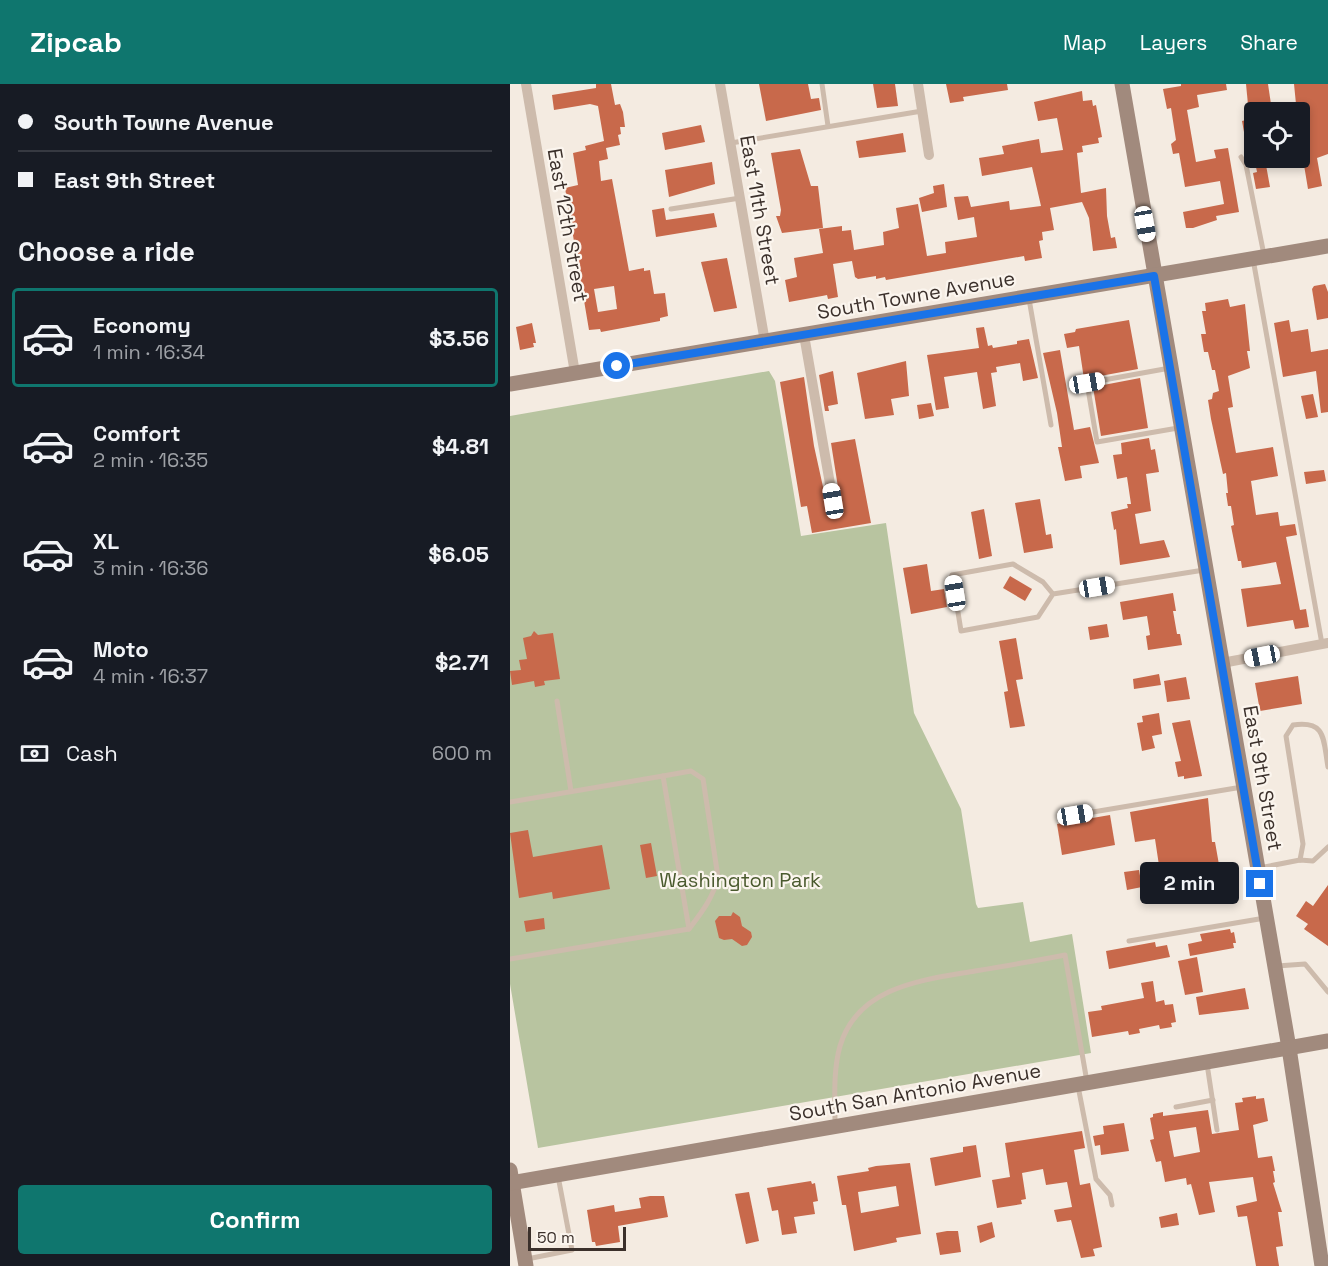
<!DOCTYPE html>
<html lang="en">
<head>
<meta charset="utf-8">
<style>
  :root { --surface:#171b24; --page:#242831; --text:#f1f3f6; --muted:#9ea1a6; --line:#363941; --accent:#0f766e }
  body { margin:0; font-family:"Space Grotesk",sans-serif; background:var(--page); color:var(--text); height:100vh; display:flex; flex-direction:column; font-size:22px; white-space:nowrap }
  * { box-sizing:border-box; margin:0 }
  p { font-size:20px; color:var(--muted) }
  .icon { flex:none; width:33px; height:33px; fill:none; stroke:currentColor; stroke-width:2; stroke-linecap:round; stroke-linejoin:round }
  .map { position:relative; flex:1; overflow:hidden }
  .drawer { display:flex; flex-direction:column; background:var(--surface); width:510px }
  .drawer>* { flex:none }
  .hud { display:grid; align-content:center; height:132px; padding:0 18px; background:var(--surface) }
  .tools { position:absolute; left:734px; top:18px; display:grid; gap:12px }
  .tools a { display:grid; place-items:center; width:66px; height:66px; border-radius:6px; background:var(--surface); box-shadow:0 3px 9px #0003; font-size:30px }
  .scale { position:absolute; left:18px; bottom:15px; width:98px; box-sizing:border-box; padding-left:6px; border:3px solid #3b302b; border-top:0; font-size:16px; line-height:21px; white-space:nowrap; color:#3b302b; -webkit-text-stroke:4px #fbf5ee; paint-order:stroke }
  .end { position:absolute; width:27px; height:27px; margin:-14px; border:8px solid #1a73e8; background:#fff; box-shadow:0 0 0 3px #fff }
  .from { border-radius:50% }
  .bubble { position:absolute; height:42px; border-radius:6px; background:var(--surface); box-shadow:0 3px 9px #0003; font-size:20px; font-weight:600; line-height:42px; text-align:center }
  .car { position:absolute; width:18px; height:36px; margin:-18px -9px; border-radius:8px; box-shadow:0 0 4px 2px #0007; background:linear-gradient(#fff 24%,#345 0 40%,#fff 0 76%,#345 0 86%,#fff 0) }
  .hud b { display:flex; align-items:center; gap:21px; height:57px; font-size:22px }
  .hud b+b { border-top:2px solid var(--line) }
  .hud i { width:15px; height:15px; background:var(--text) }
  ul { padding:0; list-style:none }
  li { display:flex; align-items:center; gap:18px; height:99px; margin:0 12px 9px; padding:0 6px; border:3px solid transparent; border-radius:6px }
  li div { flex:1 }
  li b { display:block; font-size:22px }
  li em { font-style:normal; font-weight:600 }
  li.selected { border-color:var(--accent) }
  li>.icon { width:54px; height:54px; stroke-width:1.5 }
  h2 { padding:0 18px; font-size:27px; line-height:72px }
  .pay { display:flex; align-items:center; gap:15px; height:66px; padding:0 18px; font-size:22px }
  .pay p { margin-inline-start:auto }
  .primary-button { display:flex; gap:12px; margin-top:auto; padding:12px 18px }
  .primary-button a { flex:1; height:69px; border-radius:6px; background:var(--accent); color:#fff; font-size:24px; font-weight:600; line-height:69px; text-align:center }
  header { display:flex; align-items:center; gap:36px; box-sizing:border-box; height:84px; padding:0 30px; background:var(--accent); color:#fff }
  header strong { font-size:28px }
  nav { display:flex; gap:33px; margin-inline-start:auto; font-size:21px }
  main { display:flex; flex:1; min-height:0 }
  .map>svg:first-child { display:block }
</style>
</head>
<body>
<header>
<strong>Zipcab</strong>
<nav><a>Map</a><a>Layers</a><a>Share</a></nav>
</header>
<main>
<section class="drawer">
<div class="hud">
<b><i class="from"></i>South Towne Avenue</b>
<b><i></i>East 9th Street</b>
</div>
<h2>Choose a ride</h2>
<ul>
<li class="selected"><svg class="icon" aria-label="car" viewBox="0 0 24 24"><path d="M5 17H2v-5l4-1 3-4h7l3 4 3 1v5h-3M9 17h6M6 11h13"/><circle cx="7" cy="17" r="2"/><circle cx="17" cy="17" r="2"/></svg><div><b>Economy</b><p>1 min · 16:34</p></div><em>$3.56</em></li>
<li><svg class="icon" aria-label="car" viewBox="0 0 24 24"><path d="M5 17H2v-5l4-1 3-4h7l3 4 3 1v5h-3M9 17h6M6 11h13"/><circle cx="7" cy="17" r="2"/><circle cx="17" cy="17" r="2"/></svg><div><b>Comfort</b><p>2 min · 16:35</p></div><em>$4.81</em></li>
<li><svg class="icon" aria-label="car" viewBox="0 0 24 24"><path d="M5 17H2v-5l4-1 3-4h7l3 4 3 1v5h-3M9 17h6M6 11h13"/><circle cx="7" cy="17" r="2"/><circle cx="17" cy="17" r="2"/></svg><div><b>XL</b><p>3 min · 16:36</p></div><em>$6.05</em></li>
<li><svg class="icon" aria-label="car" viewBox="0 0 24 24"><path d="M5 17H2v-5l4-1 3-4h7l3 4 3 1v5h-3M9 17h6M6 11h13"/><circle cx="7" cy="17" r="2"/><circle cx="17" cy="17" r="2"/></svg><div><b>Moto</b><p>4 min · 16:37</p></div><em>$2.71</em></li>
</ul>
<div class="pay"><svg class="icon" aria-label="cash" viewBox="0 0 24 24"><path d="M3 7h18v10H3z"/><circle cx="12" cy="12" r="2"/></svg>Cash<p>600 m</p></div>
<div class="primary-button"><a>Confirm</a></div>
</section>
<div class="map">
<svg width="818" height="1182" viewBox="0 0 818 1182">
  <rect width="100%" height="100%" fill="#f4ebe1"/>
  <!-- green -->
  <path fill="#b8c4a0" d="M259,287L265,297L291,452L376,439L404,629L451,725L466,820L468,824L513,818L520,858L562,850L581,969L28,1064L0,900V332Z"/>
  <!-- building -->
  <g fill="#c8694b" fill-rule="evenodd">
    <path d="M86,0H101L105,21L110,20L113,28L115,43H110L111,50L108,51L110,61L96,64L98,75L89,77L91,97L102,95L119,187L134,184V187L140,186L144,210L155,209L158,232L150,234V237L91,248L90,245L79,246L55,104L68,101L63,69L76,66L75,62L94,57L88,22L80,20L44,26L42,11L86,4ZM104,202L107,225L88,228L84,205Z"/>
    <path d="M249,0H298L301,15L309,14L311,26L256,37Z"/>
    <path d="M363,0H385L388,22L367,24Z"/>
    <path d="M436,0H497L498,6L453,13L454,17L440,19Z"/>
    <path d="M671,0H716L717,6L687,11L689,23L677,26L686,78L706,74L704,66L718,64L729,128L706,132L707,136L683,144H676L673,128L714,120L710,97L675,103L669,69L663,70L661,60L666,56L661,24L657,25L653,5L671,2Z"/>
    <path d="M736,0H758L762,27L739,31Z"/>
    <path d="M784,0H818V70L807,74L812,102L798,105L794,81L762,84L761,74H795L792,51L789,52V20H786Z"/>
    <path d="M572,7L573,17L582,16L583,22L586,21L592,53L588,54L589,59L572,62L573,68L567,69L571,109L596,104L597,132L601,154L605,153L607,164L583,167L579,134L572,118L540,124L544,146L532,148L533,156L529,157L532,174L515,177L514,172L376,196L375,193L366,195V192L348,195L345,193L342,177L323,180L328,213L318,215L317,211L312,212L279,218L275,196L287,193L284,174L313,169L309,145L332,142V147L341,146L344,166L374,161L373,148L389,144L386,124L408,120L417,172L436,169L435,158L467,153L464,133L448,136L444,113L458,112L461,123L499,117L500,126L531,122L522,83L472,92L469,74L494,70L492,62L529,55L531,69L553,66L547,34L528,37L524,18Z"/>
    <path d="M744,34V46L734,48L732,37Z"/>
    <path d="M191,41L195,58L155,66L152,49Z"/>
    <path d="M393,49L396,68L349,74L346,57Z"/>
    <path d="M290,65L301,102H308L313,144L272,149L266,132H270L271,126L261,69Z"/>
    <path d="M202,78L205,100L159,113L155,86Z"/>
    <path d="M756,81L760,103L746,105L743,89L747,88L746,83Z"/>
    <path d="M434,100L437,123L412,128L409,114L424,109L423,102Z"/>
    <path d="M154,124L156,136L204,129L207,143L146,153L142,126Z"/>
    <path d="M217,174L227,224L204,228L191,178Z"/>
    <path d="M815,200L818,208V234L807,236L802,205L804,202Z"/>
    <path d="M718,215L720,223L735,220L740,267H737L740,284L718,292L723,323L718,324L726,369L763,363L768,392L741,397L746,431L768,428L770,442L785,440L787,451L776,453L790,526L796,525L799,543L785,545L783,536L737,543L731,505L771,500L766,478L732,484L731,477H728L721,442L724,441L721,422H718L716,409H718L716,389L713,390L701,335L698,316L702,315L703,309L709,307L705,286H702L698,268H694L691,250H696L692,227H696L695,219Z"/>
    <path d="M619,236L628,285L574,295L569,262L557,264L554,250L565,248L566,245Z"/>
    <path d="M779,236L781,248L798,245L801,268L818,265V328L811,329L806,287L773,293L764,239Z"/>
    <path d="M22,239L26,259H23L24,263L10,266L6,243Z"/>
    <path d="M474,243L478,262L482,261L483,264L507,260V257L519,255L528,294L513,297L510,279L486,283L487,288L481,289L486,322L473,325L467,288L434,293L439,324L426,326L417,271L469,264L466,244Z"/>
    <path d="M550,266L564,346L580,343L589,379L570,382L572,394L555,397L548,363H552L547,329L533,269Z"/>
    <path d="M396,277L399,312L381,315L384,331L355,335L347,289Z"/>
    <path d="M323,287L328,320L318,322L319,327H315L309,291Z"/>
    <path d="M294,293L304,362L317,421L325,424L330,416L321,359L345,355L361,439L302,449L297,422L291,423L270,298Z"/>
    <path d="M630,294L638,344L591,352L583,303Z"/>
    <path d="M803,310L808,333L796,335L791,312Z"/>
    <path d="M421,319L424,332L409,335L407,321Z"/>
    <path d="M639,354L641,366L645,365L649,388L636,390L641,427L625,430L630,460L654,456L660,473L610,481L606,445L604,446L601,428L618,424L617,420H621L617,393L607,395L603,371L612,370L611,359Z"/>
    <path d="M814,386L816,397L796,400L794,388Z"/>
    <path d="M530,415L536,451L541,450L543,464L514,469L505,419Z"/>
    <path d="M474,425L482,472L469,475L461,428Z"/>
    <path d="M417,480L421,507L434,505L437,523L401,530L393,484Z"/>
    <path d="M500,492L522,505L515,517L493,504Z"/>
    <path d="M663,509L666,527H663L667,550H670L672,561L638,566L636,552L640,551L637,532L613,536L610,518Z"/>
    <path d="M597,540L599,553L580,556L578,543Z"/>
    <path d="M24,547L28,551L43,549L50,595L34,597L35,601L25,603L24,597L2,601L0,587L11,586L9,576L17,575L13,554L21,552Z"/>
    <path d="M506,554L513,595L506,596L515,642L500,644L494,608L498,607L489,557Z"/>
    <path d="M649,590L651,601L624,605L623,595Z"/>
    <path d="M788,592L792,620L750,627L745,599Z"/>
    <path d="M676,593L680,615L657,618L654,597Z"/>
    <path d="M649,629L652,650L642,652L645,664L632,667L627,639L633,638L632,632Z"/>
    <path d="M680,636L692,692L674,695V692L668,693L665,678L671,677L662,639Z"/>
    <path d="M698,714L702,758H705L711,792L706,793L707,799L700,802L678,807L679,811L662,813L658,786L650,788L645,755L625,758L620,728Z"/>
    <path d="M600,731L605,761L552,771L547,740Z"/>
    <path d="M18,746L23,773L92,761L100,805L43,815L42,808L9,814L0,749Z"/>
    <path d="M141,759L147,792L136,794L130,761Z"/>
    <path d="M629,786L632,803L617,806L614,788Z"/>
    <path d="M818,801V862L794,845L798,840L786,832L796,817L803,822Z"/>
    <path d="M223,828L230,833L232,842L241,848L242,853L237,861L232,862L222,855L214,856L209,854L205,837L209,832H221Z"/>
    <path d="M34,834L35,845L16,848L14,837Z"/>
    <path d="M720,845L721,849L724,848L726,859H723L724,864L680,872L678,860L692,857L690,850Z"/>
    <path d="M645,858L646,863L657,861L660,873L599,885L596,867Z"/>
    <path d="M687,873L693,908L675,911L668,877Z"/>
    <path d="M643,897L646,918L654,916L655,921L663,920L666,938L661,939L662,943L650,945L649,941L629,945L630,949L619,951L618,947L582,953L578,928L592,926L591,922L634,914L631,899Z"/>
    <path d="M735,904L739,925L689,931L686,913Z"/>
    <path d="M746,1012V1015L754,1014L758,1037L743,1041L748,1074L762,1072L765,1087H763L765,1098L763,1099L772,1128H768L773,1162L766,1163L769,1182H746L737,1132L728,1133L726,1122L747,1117L743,1093L699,1098L705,1128L689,1131L681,1100L677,1101L676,1094L655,1098L651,1077L646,1078L640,1056L644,1055L640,1034L643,1033V1030L653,1028V1032L698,1026L702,1050L729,1046L725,1019L733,1018L732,1014ZM686,1043L690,1068L664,1073L659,1047Z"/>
    <path d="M614,1039L619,1067L591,1071L590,1061L585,1062L583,1052L594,1050L593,1042Z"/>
    <path d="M572,1047L575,1064L564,1066L570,1101L580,1099L592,1163L583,1165L585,1172L571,1174L561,1136L547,1138L544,1126L562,1123L557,1098L536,1101L533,1085L512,1089L516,1115L511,1116L512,1120L487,1124L482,1096L500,1093L495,1059Z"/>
    <path d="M466,1061L471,1093L425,1102L420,1074L453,1068V1063Z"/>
    <path d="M400,1079L411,1150L386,1154L387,1158L344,1167L336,1121H332L327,1092L359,1087L358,1084L366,1082ZM386,1102L389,1122L351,1129L348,1108Z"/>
    <path d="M301,1097L302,1100L305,1099L308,1117L303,1118L305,1130L284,1133L287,1149L272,1151L268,1126L262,1127L257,1104Z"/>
    <path d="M239,1108L249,1157L236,1160L225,1110Z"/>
    <path d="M140,1112H154L158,1133L108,1142L110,1158L86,1162L85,1158H82L77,1126L104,1121L105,1128L131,1124L129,1114Z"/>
    <path d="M667,1129L669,1141L651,1144L649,1133Z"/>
    <path d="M482,1138L485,1153L470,1159L467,1142Z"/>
    <path d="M437,1147H448L451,1168L430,1171L426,1149Z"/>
  </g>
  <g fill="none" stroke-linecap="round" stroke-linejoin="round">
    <!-- lane -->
    <g stroke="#cdbbac" stroke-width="5">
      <path d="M312,0L318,42"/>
      <path d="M221,59L412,27"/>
      <path d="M731,73L736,81L754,171"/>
      <path d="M161,125L230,114"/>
      <path d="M743,175L812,560"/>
      <path d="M519,215L541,341"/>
      <path d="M660,284L577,299L587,358L668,344"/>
      <path d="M543,510L533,498L503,480L442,491L451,547L528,533L543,510L694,486"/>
      <path d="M47,617L61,707"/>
      <path d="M153,692L181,687L193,695L208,793C203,814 192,828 179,845"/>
      <path d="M0,718L153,692L179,845L0,875"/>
      <path d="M565,731L732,703"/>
      <path d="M790,776L793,760L776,652L783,641C817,636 813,656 818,683"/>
      <path d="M749,784L790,776L803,777L818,763"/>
      <path d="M619,857L755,834"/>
      <path d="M767,882L795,880L818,908"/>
      <path d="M697,980L707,1046"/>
      <path d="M568,1002L586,1095L600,1111L602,1121"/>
      <path d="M666,1023L703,1016"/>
      <path d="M325,1040C325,1014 323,987 330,962C348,902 413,896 465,887C495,882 525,877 555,871L577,998"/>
      <path d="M17,1175L62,1166L48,1092"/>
    </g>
    <!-- street -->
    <g stroke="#cdbbac" stroke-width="10">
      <path d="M16,0L65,289"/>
      <path d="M210,0L255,258"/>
      <path d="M408,0L419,71"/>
      <path d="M294,251L323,417"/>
      <path d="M712,579L818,559"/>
    </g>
    <!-- secondary -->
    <g stroke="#a18a7d" stroke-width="15">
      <path d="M612,0L779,964L812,1182"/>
      <path d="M0,300L818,162"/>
      <path d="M0,1086L16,1182"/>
      <path d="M0,1099L818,957"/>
    </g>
  </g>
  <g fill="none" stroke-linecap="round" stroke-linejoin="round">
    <!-- route -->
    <path stroke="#1a73e8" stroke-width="8" d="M107,282L644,192L750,800"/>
  </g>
  <g text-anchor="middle" stroke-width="4.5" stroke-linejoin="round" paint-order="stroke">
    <!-- street labels -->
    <g font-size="20" fill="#3b302b" stroke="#fbf5ee">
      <text transform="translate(250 126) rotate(80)" y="7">East 11th Street</text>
      <text transform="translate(58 141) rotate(80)" y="7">East 12th Street</text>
      <text transform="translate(406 211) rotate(-10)" y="7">South Towne Avenue</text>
      <text transform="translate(753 694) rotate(80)" y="7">East 9th Street</text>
      <text transform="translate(405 1008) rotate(-10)" y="7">South San Antonio Avenue</text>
    </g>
    <!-- park labels -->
    <g font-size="20" fill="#4a5a2e" stroke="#fbf5ee">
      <text x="230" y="803">Washington Park</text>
    </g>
  </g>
</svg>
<div class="tools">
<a><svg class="icon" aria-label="locate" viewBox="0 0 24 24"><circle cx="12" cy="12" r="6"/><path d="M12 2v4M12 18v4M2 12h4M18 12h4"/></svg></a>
</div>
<div class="scale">50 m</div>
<i class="end from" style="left:107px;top:282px"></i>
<i class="end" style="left:750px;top:800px"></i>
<div class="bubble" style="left:630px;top:778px;width:99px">2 min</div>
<i class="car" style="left:635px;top:140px;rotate:170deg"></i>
<i class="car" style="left:577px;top:299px;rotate:80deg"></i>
<i class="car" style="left:323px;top:417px;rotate:351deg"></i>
<i class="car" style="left:587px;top:503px;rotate:81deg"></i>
<i class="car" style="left:445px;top:509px;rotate:351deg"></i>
<i class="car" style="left:752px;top:572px;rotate:259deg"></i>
<i class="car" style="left:565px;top:731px;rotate:80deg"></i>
</div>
</main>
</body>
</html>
